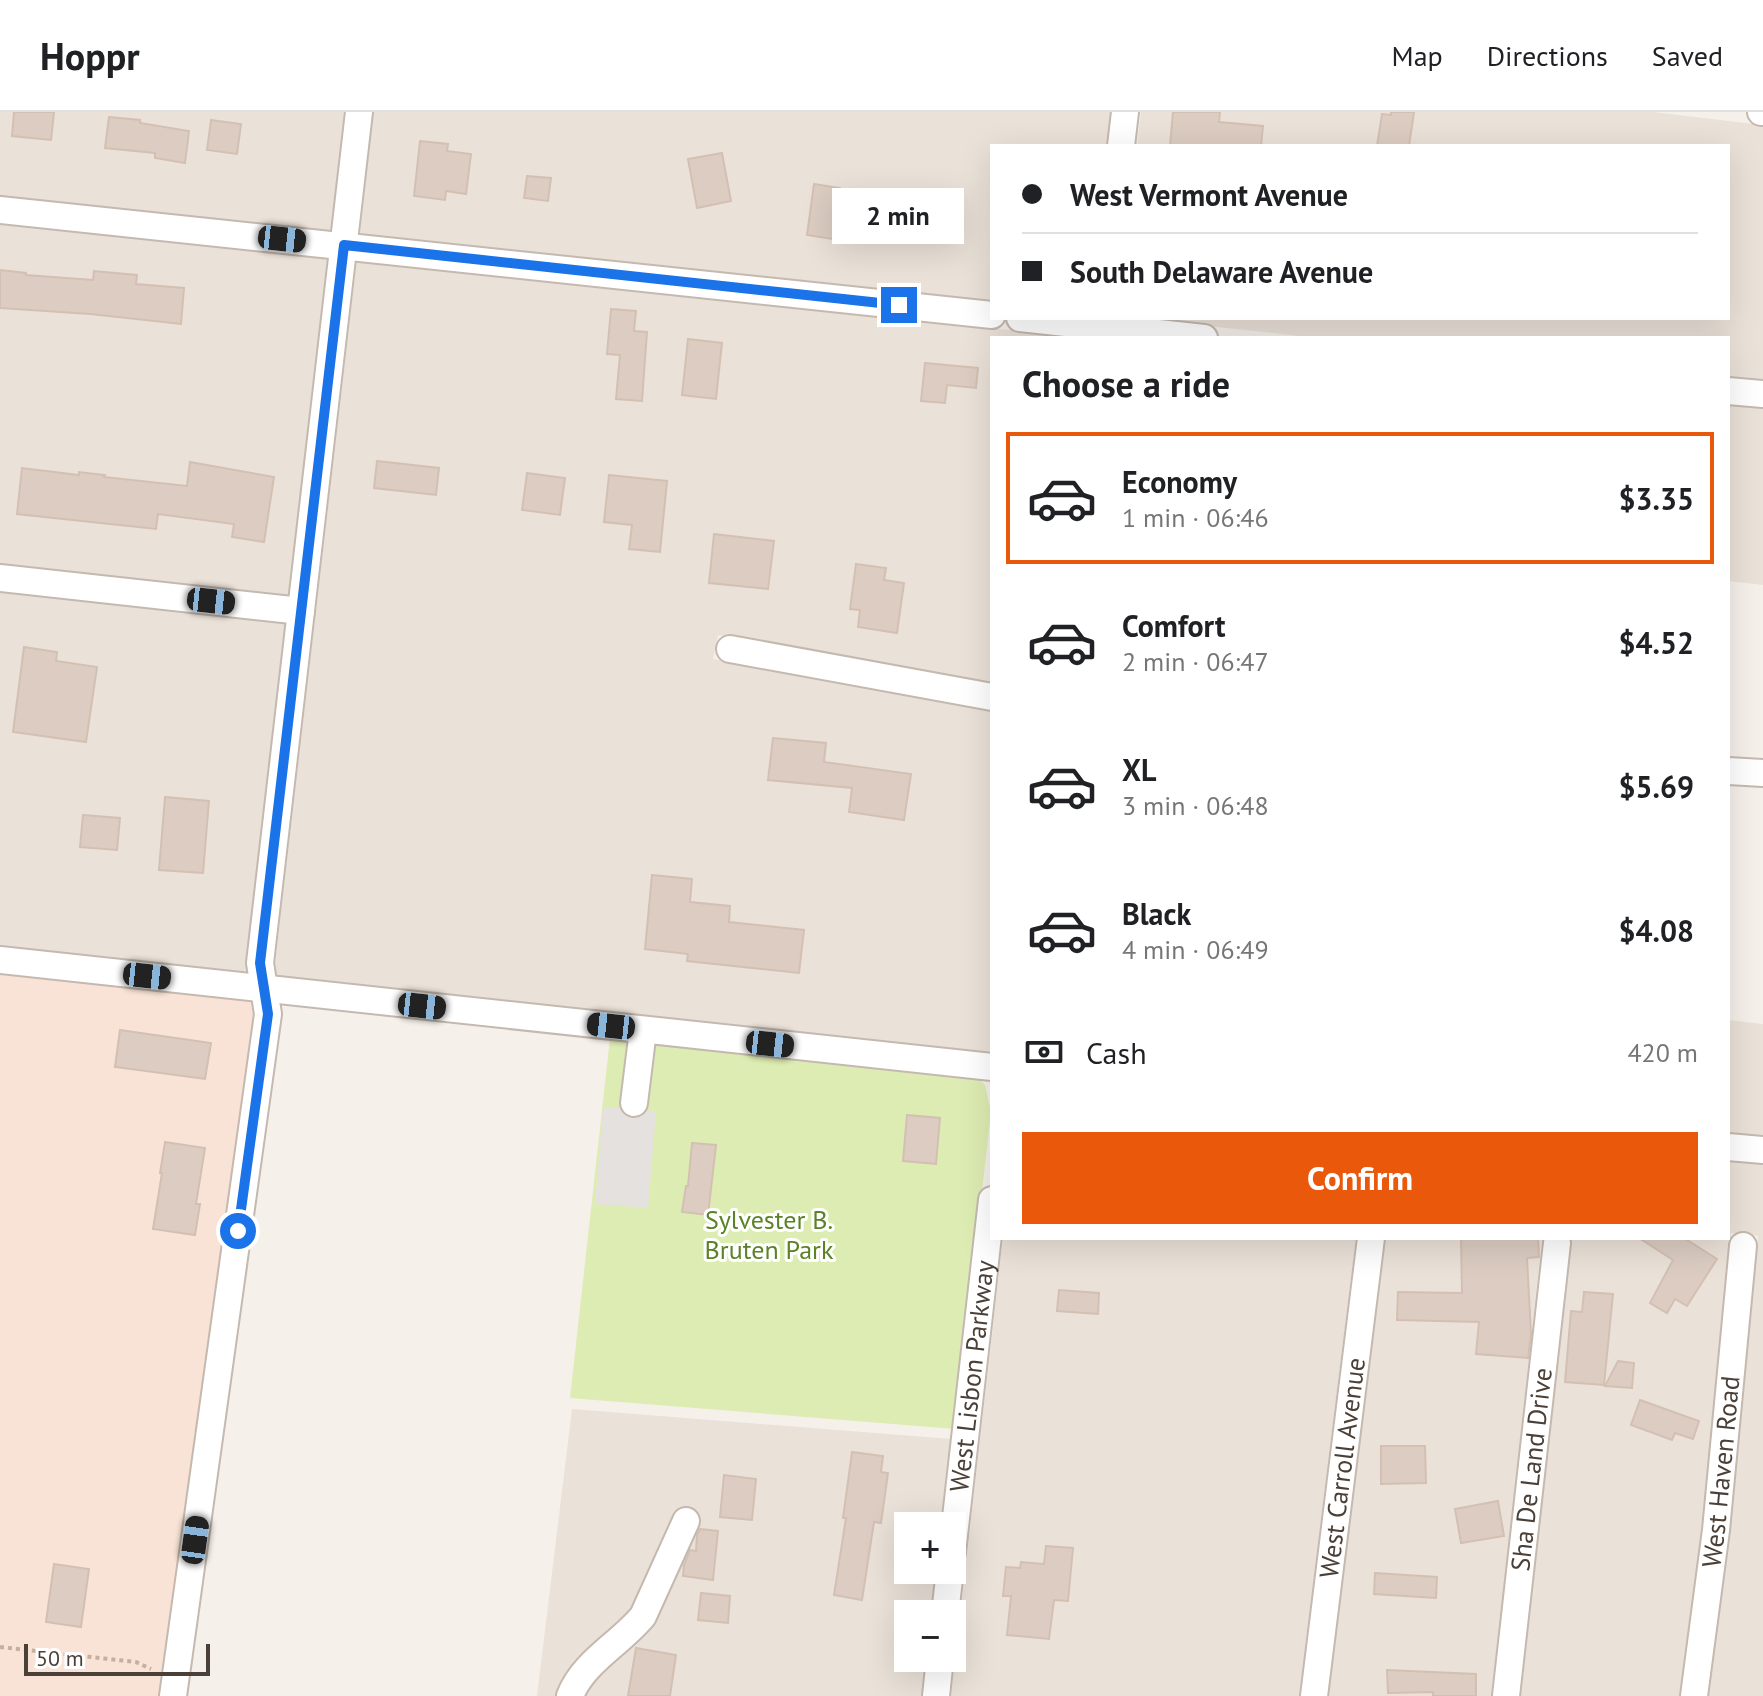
<!DOCTYPE html>
<html lang="en">
<head>
<meta charset="utf-8">
<style>
  :root { --surface:#fff; --page:#f6f6f6; --text:#202124; --muted:#757577; --line:#e0e0e0; --accent:#ea580c }
  body { margin:0; font-family:"PT Sans",sans-serif; background:var(--page); color:var(--text); height:100vh; display:flex; flex-direction:column; font-size:30px; white-space:nowrap }
  * { box-sizing:border-box; margin:0 }
  p { font-size:26px; color:var(--muted) }
  .icon { flex:none; width:44px; height:44px; fill:none; stroke:currentColor; stroke-width:2; stroke-linecap:round; stroke-linejoin:round }
  .map { position:relative; flex:1; overflow:hidden }
  .drawer { position:absolute; left:990px; top:224px; width:740px; height:904px; display:flex; flex-direction:column; background:var(--surface); border-radius:0px; box-shadow:0 8px 32px #0002 }
  .drawer>* { flex:none }
  .top-card { position:absolute; left:990px; top:32px; width:740px; height:176px; border-radius:0px; box-shadow:0 8px 32px #0002; display:grid; align-content:center; height:176px; padding:0 32px; background:var(--surface) }
  .tools { position:absolute; left:894px; top:1400px; display:grid; gap:16px }
  .tools a { display:grid; place-items:center; width:72px; height:72px; border-radius:0px; background:var(--surface); box-shadow:0 8px 32px #0002; font-size:40px }
  .scale { position:absolute; left:24px; bottom:20px; width:186px; box-sizing:border-box; padding-left:8px; border:4px solid #4b4038; border-top:0; font-size:22px; line-height:28px; white-space:nowrap; color:#4b4038; -webkit-text-stroke:6px #fff; paint-order:stroke }
  .end { position:absolute; width:36px; height:36px; margin:-18px; border:10px solid #1a73e8; background:#fff; box-shadow:0 0 0 4px #fff }
  .from { border-radius:50% }
  .bubble { position:absolute; height:56px; border-radius:0px; background:var(--surface); box-shadow:0 8px 32px #0002; font-size:26px; font-weight:700; line-height:56px; text-align:center }
  .car { position:absolute; width:24px; height:48px; margin:-24px -12px; border-radius:10px; box-shadow:0 0 6px 2px #0007; background:linear-gradient(#222 24%,#8ab4d8 0 40%,#222 0 76%,#8ab4d8 0 86%,#222 0) }
  .top-card b { display:flex; align-items:center; gap:28px; height:76px; font-size:30px }
  .top-card b+b { border-top:2px solid var(--line) }
  .top-card i { width:20px; height:20px; background:var(--text) }
  ul { padding:0; list-style:none }
  li { display:flex; align-items:center; gap:24px; height:132px; margin:0 16px 12px; padding:0 16px; border:4px solid transparent; border-radius:0px }
  li div { flex:1 }
  li b { display:block; font-size:30px }
  li em { font-style:normal; font-weight:700 }
  li.on { border-color:var(--accent) }
  li>.icon { width:72px; height:72px; stroke-width:1.5 }
  h2 { padding:0 32px; font-size:36px; line-height:96px }
  .pay { display:flex; align-items:center; gap:20px; height:88px; padding:0 32px; font-size:30px }
  .pay p { margin-inline-start:auto }
  .primary-button { display:flex; gap:16px; margin-top:auto; padding:16px 32px }
  .primary-button a { flex:1; height:92px; border-radius:0px; background:var(--accent); color:#fff; font-size:32px; font-weight:700; line-height:92px; text-align:center }
  header { display:flex; align-items:center; gap:48px; box-sizing:border-box; height:112px; padding:0 40px; background:var(--surface); border-bottom:2px solid var(--line) }
  header strong { font-size:38px }
  nav { display:flex; gap:44px; margin-inline-start:auto; font-size:28px }
  .map>svg:first-child { display:block }
</style>
</head>
<body>
<header>
<strong>Hoppr</strong>
<nav><a>Map</a><a>Directions</a><a>Saved</a></nav>
</header>
<div class="map">
<svg width="1763" height="1584" viewBox="0 0 1763 1584">
  <rect width="100%" height="100%" fill="#f6f0eb"/>
  <!-- residential -->
  <g fill="#eae1d8">
    <path d="M0,0H344L331,119L0,85Z"/>
    <path d="M373,0H1112L1108,34H992V191L360,122Z"/>
    <path d="M1141,0H1653L1763,13V269L1728,266V226H1318L1133,206H1728V34H1137Z"/>
    <path d="M0,110L328,144L288,485L0,453Z"/>
    <path d="M357,147L1083,226H992V573L718,523L713,547L992,598V943L277,865L275,851Z"/>
    <path d="M1728,291L1763,295V473L1728,469Z"/>
    <path d="M0,478L285,510L246,849L248,862L0,836Z"/>
    <path d="M1728,908L1763,912V1025L1728,1022Z"/>
    <path d="M1728,1048L1763,1051V1584H1708L1730,1420L1758,1124L1731,1121L1702,1416L1679,1584H1521L1571,1126H1728Z"/>
    <path d="M1003,1126H1356L1299,1584H951Z"/>
    <path d="M1385,1126H1542L1492,1584H1328Z"/>
    <path d="M572,1297L951,1327L942,1414H908V1458H937L932,1502H908V1546H927L922,1584H537Z"/>
  </g>
  <!-- commercial -->
  <path fill="#f8e3d6" d="M0,861L251,888L254,902L159,1584H0Z"/>
  <!-- green -->
  <path fill="#ddecb2" d="M610,926L979,967L985,973L991,1000L955,1317L570,1286Z"/>
  <!-- parking -->
  <path fill="#e5e1df" d="M603,995L656,999L648,1096L595,1092Z"/>
  <!-- building -->
  <g fill="#dcccc2" stroke="#d4c0b2" stroke-width="2">
    <path d="M14,0H54L51,28L12,24Z"/>
    <path d="M1173,0H1220L1219,10L1263,14L1261,34H1170Z"/>
    <path d="M1391,0H1414L1409,34H1377L1382,2L1391,3Z"/>
    <path d="M109,5L140,8V11L189,19L185,51L155,46V41L105,36Z"/>
    <path d="M211,8L241,12L237,42L207,38Z"/>
    <path d="M420,29L448,32L447,39L471,42L466,82L446,79L445,88L414,84Z"/>
    <path d="M722,41L731,89L697,96L688,47Z"/>
    <path d="M527,64L551,66L548,89L524,86Z"/>
    <path d="M814,72L840,76L833,127L807,123Z"/>
    <path d="M0,158L26,161V163L93,168L94,159L137,163L136,172L184,176L181,212L90,202L0,196Z"/>
    <path d="M611,197L636,199L634,219L647,220L642,289L616,287L620,243L607,242Z"/>
    <path d="M688,227L722,231L716,287L682,283Z"/>
    <path d="M925,251L978,256L976,276L947,273L945,291L921,289Z"/>
    <path d="M377,349L439,356L436,383L374,376Z"/>
    <path d="M190,350L274,365L264,430L232,425L234,412L158,402L156,417L17,402L22,356L79,363V360L105,363L104,365L187,374Z"/>
    <path d="M527,361L565,366L560,403L522,398Z"/>
    <path d="M609,363L667,369L660,440L629,437L632,413L604,410Z"/>
    <path d="M714,422L774,429L768,477L709,471Z"/>
    <path d="M856,452L886,456L884,468L904,471L897,521L858,515L860,498L850,497Z"/>
    <path d="M24,535L57,540L56,549L97,555L86,630L13,620Z"/>
    <path d="M773,626L826,631L824,650L911,662L904,708L849,700L852,676L768,668Z"/>
    <path d="M165,685L209,689L203,761L159,758Z"/>
    <path d="M83,703L120,706L117,738L80,735Z"/>
    <path d="M652,763L692,767L690,790L730,794L729,810L804,818L799,861L687,849L688,842L645,837Z"/>
    <path d="M120,918L211,931L205,967L115,955Z"/>
    <path d="M907,1003L940,1006L936,1052L903,1049Z"/>
    <path d="M165,1030L205,1036L196,1092H200L195,1123L153,1117L162,1061H160Z"/>
    <path d="M692,1031L716,1033L708,1103L682,1100L686,1074H688Z"/>
    <path d="M1461,1126H1538L1539,1145L1527,1146L1531,1222L1528,1246L1476,1242L1479,1210L1397,1208L1398,1180L1462,1181Z"/>
    <path d="M1639,1126H1684L1717,1147L1687,1194L1675,1187L1667,1201L1650,1191L1673,1148Z"/>
    <path d="M1059,1178L1099,1181L1098,1202L1057,1199Z"/>
    <path d="M1584,1180L1613,1182L1604,1273L1565,1270L1571,1199L1582,1200Z"/>
    <path d="M1618,1249L1634,1251L1632,1276L1605,1274Z"/>
    <path d="M1640,1288L1699,1309L1693,1327L1675,1321L1672,1328L1631,1313Z"/>
    <path d="M1381,1334H1425L1426,1371L1381,1372Z"/>
    <path d="M852,1340L883,1344L881,1360L888,1361L881,1411L874,1410L862,1488L834,1483L846,1406H843Z"/>
    <path d="M724,1363L756,1367L752,1408L720,1405Z"/>
    <path d="M1498,1389L1504,1424L1461,1431L1455,1397Z"/>
    <path d="M700,1417L718,1419L713,1468L683,1464L684,1453L690,1438L696,1439L697,1423Z"/>
    <path d="M1046,1434L1073,1436L1068,1489L1054,1488L1049,1527L1007,1523L1011,1484H1003L1006,1455L1020,1456L1021,1450L1044,1452Z"/>
    <path d="M54,1452L89,1457L81,1515L46,1510Z"/>
    <path d="M1375,1461L1437,1465L1436,1486L1374,1482Z"/>
    <path d="M701,1481L730,1484L728,1511L698,1508Z"/>
    <path d="M636,1536L676,1543L670,1584H628Z"/>
    <path d="M1387,1558L1476,1562V1584H1433V1580L1388,1581Z"/>
  </g>
  <g fill="none" stroke-linecap="round" stroke-linejoin="round">
    <!-- minor casing -->
    <g stroke="#c5b9af" stroke-width="30">
      <g id="minor">
        <path d="M1761,0H1763"/>
        <path d="M1121,34L1125,0"/>
        <path d="M0,98L992,203"/>
        <path d="M1020,206L1204,226"/>
        <path d="M1728,279L1763,282"/>
        <path d="M0,466L301,499"/>
        <path d="M730,537L992,585"/>
        <path d="M1728,659L1763,661"/>
        <path d="M0,848L992,955"/>
        <path d="M634,991L643,918"/>
        <path d="M1728,1035L1763,1038"/>
        <path id="s1" d="M952,1441L992,1088"/>
        <path d="M945,1502L950,1458"/>
        <path d="M173,1584L268,902L260,851L359,0"/>
        <path d="M570,1584C583,1550 620,1532 643,1504L686,1409"/>
        <path d="M936,1584L940,1546"/>
        <path id="s2" d="M1314,1584L1371,1126"/>
        <path id="s3" d="M1506,1584L1557,1131"/>
        <path id="s4" d="M1694,1584L1716,1418L1743,1134"/>
      </g>
    </g>
    <!-- path -->
    <path stroke="#c5af9d" stroke-width="4" stroke-dasharray="4 4" stroke-linecap="butt" d="M0,1535L136,1550L151,1557"/>
    <!-- minor -->
    <use href="#minor" stroke="#fff" stroke-width="26"/>
  </g>
  <g fill="none" stroke-linecap="round" stroke-linejoin="round">
    <!-- route -->
    <path stroke="#1a73e8" stroke-width="10" d="M238,1119L268,902L260,851L344,133L899,193"/>
  </g>
  <g text-anchor="middle" stroke-width="6" stroke-linejoin="round" paint-order="stroke">
    <!-- park labels -->
    <g font-size="26" fill="#5b8226" stroke="#fff">
      <text x="769" y="1117">Sylvester B.<tspan x="769" dy="30">Bruten Park</tspan></text>
    </g>
    <!-- street labels -->
    <g font-size="26" fill="#4b4038" stroke="#fff">
      <text dy="9" stroke="none"><textPath href="#s1" startOffset="178">West Lisbon Parkway</textPath></text>
      <text dy="9" stroke="none"><textPath href="#s2" startOffset="230">West Carroll Avenue</textPath></text>
      <text dy="9" stroke="none"><textPath href="#s3" startOffset="228">Sha De Land Drive</textPath></text>
      <text dy="9" stroke="none"><textPath href="#s4" startOffset="226">West Haven Road</textPath></text>
    </g>
  </g>
</svg>
<div class="tools">
<a>+</a>
<a>−</a>
</div>
<div class="scale">50 m</div>
<i class="end from" style="left:238px;top:1119px"></i>
<i class="end" style="left:899px;top:193px"></i>
<div class="bubble" style="left:832px;top:76px;width:132px">2 min</div>
<i class="car" style="left:282px;top:127px;rotate:96deg"></i>
<i class="car" style="left:211px;top:489px;rotate:96deg"></i>
<i class="car" style="left:147px;top:864px;rotate:96deg"></i>
<i class="car" style="left:422px;top:894px;rotate:96deg"></i>
<i class="car" style="left:611px;top:914px;rotate:276deg"></i>
<i class="car" style="left:770px;top:932px;rotate:96deg"></i>
<i class="car" style="left:195px;top:1428px;rotate:8deg"></i>
<div class="top-card">
<b><i class="from"></i>West Vermont Avenue</b>
<b><i></i>South Delaware Avenue</b>
</div>
<section class="drawer">
<h2>Choose a ride</h2>
<ul>
<li class="on"><svg class="icon" aria-label="car" viewBox="0 0 24 24"><path d="M5 17H2v-5l4-1 3-4h7l3 4 3 1v5h-3M9 17h6M6 11h13"/><circle cx="7" cy="17" r="2"/><circle cx="17" cy="17" r="2"/></svg><div><b>Economy</b><p>1 min · 06:46</p></div><em>$3.35</em></li>
<li><svg class="icon" aria-label="car" viewBox="0 0 24 24"><path d="M5 17H2v-5l4-1 3-4h7l3 4 3 1v5h-3M9 17h6M6 11h13"/><circle cx="7" cy="17" r="2"/><circle cx="17" cy="17" r="2"/></svg><div><b>Comfort</b><p>2 min · 06:47</p></div><em>$4.52</em></li>
<li><svg class="icon" aria-label="car" viewBox="0 0 24 24"><path d="M5 17H2v-5l4-1 3-4h7l3 4 3 1v5h-3M9 17h6M6 11h13"/><circle cx="7" cy="17" r="2"/><circle cx="17" cy="17" r="2"/></svg><div><b>XL</b><p>3 min · 06:48</p></div><em>$5.69</em></li>
<li><svg class="icon" aria-label="car" viewBox="0 0 24 24"><path d="M5 17H2v-5l4-1 3-4h7l3 4 3 1v5h-3M9 17h6M6 11h13"/><circle cx="7" cy="17" r="2"/><circle cx="17" cy="17" r="2"/></svg><div><b>Black</b><p>4 min · 06:49</p></div><em>$4.08</em></li>
</ul>
<div class="pay"><svg class="icon" aria-label="cash" viewBox="0 0 24 24"><path d="M3 7h18v10H3z"/><circle cx="12" cy="12" r="2"/></svg>Cash<p>420 m</p></div>
<div class="primary-button"><a>Confirm</a></div>
</section>
</div>
</body>
</html>
